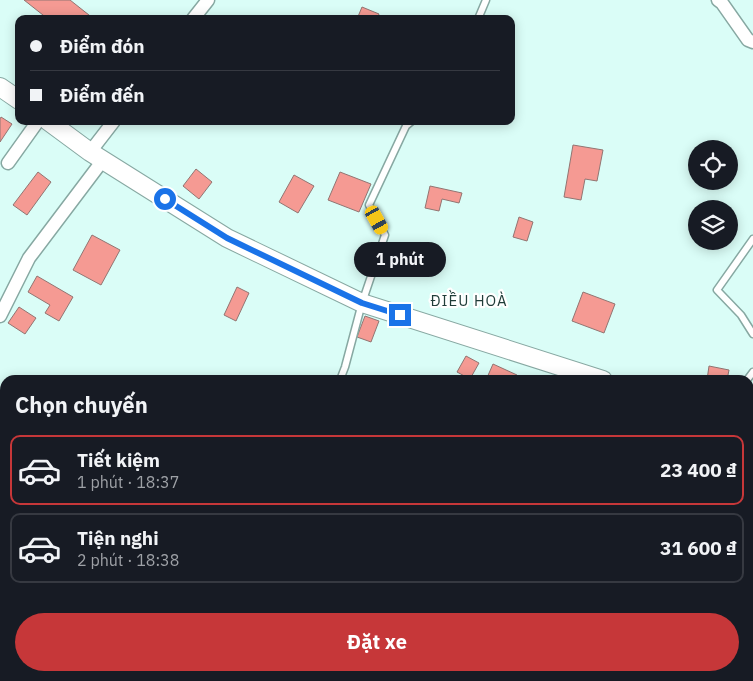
<!DOCTYPE html>
<html lang="vi">
<head>
<meta charset="utf-8">
<style>
  :root { --surface:#171b24; --page:#20242c; --text:#f1f3f6; --muted:#9ea1a6; --line:#363941; --accent:#c63739 }
  body { margin:0; font-family:"IBM Plex Sans",sans-serif; background:var(--page); color:var(--text); height:100vh; display:flex; flex-direction:column; font-size:19px; white-space:nowrap }
  * { box-sizing:border-box; margin:0 }
  p { font-size:16px; color:var(--muted) }
  .icon { flex:none; width:28px; height:28px; fill:none; stroke:currentColor; stroke-width:2; stroke-linecap:round; stroke-linejoin:round }
  .map { position:relative; flex:1; overflow:hidden }
  .sheet { position:absolute; left:0px; top:375px; width:754px; height:306px; display:flex; flex-direction:column; background:var(--surface); border-radius:15px 15px 0 0; box-shadow:0 2px 12px #0003 }
  .sheet>* { flex:none }
  .hud { position:absolute; left:15px; top:15px; width:500px; height:110px; border-radius:10px; box-shadow:0 2px 12px #0003; display:grid; align-content:center; height:110px; padding:0 15px; background:var(--surface) }
  .fabs { position:absolute; left:688px; top:140px; display:grid; gap:10px }
  .fabs a { display:grid; place-items:center; width:50px; height:50px; border-radius:50%; background:var(--surface); box-shadow:0 2px 12px #0003; font-size:25px }
  .end { position:absolute; width:22px; height:22px; margin:-11px; border:6px solid #1a73e8; background:#fff; box-shadow:0 0 0 2px #fff }
  .from { border-radius:50% }
  .bubble { position:absolute; height:35px; border-radius:18px; background:var(--surface); box-shadow:0 2px 12px #0003; font-size:16px; font-weight:800; line-height:35px; text-align:center }
  .car { position:absolute; width:15px; height:30px; margin:-15px -8px; border-radius:6px; box-shadow:0 0 4px 1px #0007; background:linear-gradient(#f5c518 24%,#345 0 40%,#f5c518 0 76%,#345 0 86%,#f5c518 0) }
  .hud b { display:flex; align-items:center; gap:18px; height:48px; font-size:19px }
  .hud b+b { border-top:1px solid var(--line) }
  .hud i { width:12px; height:12px; background:var(--text) }
  ul { padding:0; list-style:none }
  li { display:flex; align-items:center; gap:15px; height:70px; margin:0 10px 8px; padding:0 5px; border:2px solid var(--line); border-radius:10px }
  li div { flex:1 }
  li b { display:block; font-size:19px }
  li em { font-style:normal; font-weight:800 }
  li.on { border-color:var(--accent) }
  li>.icon { width:45px; height:45px; stroke-width:1.5 }
  h2 { padding:0 15px; font-size:22px; line-height:60px }
  .action { display:flex; gap:10px; margin-top:auto; padding:10px 15px }
  .action a { flex:1; height:58px; border-radius:30px; background:var(--accent); color:#fff; font-size:20px; font-weight:800; line-height:58px; text-align:center }
  .map>svg:first-child { display:block }
</style>
</head>
<body>
<div class="map">
<svg width="753" height="681" viewBox="0 0 753 681">
  <defs>
    <pattern id="water-rules" width="6" height="5" patternUnits="userSpaceOnUse" patternTransform="scale(1.25)"><rect width="6" height="5" fill="#5cd5c6"/><path d="M0 2.5h6" fill="none" stroke="#4daea2"/></pattern>
  </defs>
  <rect width="100%" height="100%" fill="#dafdf7"/>
  <!-- water -->
  <path fill="url(#water-rules)" stroke="#4fa89d" d="M0,570L5,573V676H232L243,681H0Z"/>
  <!-- building -->
  <g fill="#f59a93" stroke="#927572">
    <path d="M24,0H70L94,19H48Z"/>
    <path d="M362,7L379,14L377,19H357Z"/>
    <path d="M1,117L12,124L0,142V119Z"/>
    <path d="M573,145L603,150L597,181L585,179L581,200L564,197Z"/>
    <path d="M196,169L212,182L199,199L183,186Z"/>
    <path d="M38,172L51,182L27,215L13,205Z"/>
    <path d="M340,172L371,184L359,212L328,200Z"/>
    <path d="M294,175L314,186L298,213L279,202Z"/>
    <path d="M430,186L462,193L459,203L442,199L439,211L425,208Z"/>
    <path d="M519,217L533,222L527,241L513,237Z"/>
    <path d="M92,235L120,250L101,285L73,270Z"/>
    <path d="M37,276L73,297L59,321L45,313L50,305L28,292Z"/>
    <path d="M237,287L249,293L236,321L224,315Z"/>
    <path d="M583,292L615,304L604,333L572,321Z"/>
    <path d="M19,307L36,318L25,334L8,323Z"/>
    <path d="M365,316L379,321L371,342L357,337Z"/>
    <path d="M466,356L479,363L470,379L457,372Z"/>
    <path d="M493,364L517,375L515,380H486Z"/>
    <path d="M709,366L729,370L727,380H707Z"/>
    <path d="M446,676H470L466,681H454Z"/>
    <path d="M496,676H515L513,681H494Z"/>
    <path d="M561,676H590L598,681H558Z"/>
  </g>
  <g fill="none" stroke-linecap="round" stroke-linejoin="round">
    <!-- lane casing -->
    <g stroke="#87a8a2" stroke-width="9">
      <g id="lane">
        <path d="M478,19L486,0"/>
        <path d="M753,239L717,290L741,315L753,334"/>
        <path d="M340,380L345,367L362,303L385,235L369,205L406,126L412,121"/>
        <path d="M747,380L753,372"/>
      </g>
    </g>
    <!-- street casing -->
    <g stroke="#87a8a2" stroke-width="15">
      <g id="street">
        <path d="M718,0L722,3L748,40L753,42"/>
        <path d="M193,19L208,0"/>
        <path d="M90,152L114,121"/>
        <path d="M8,163L38,121"/>
        <path d="M0,316L29,258L103,160"/>
        <path d="M0,530L5,532"/>
        <path d="M325,676L336,681"/>
        <path d="M609,681L611,676"/>
      </g>
    </g>
    <!-- secondary casing -->
    <g stroke="#87a8a2" stroke-width="20">
      <g id="secondary">
        <path d="M0,87L19,100"/>
        <path d="M48,121L90,152L227,238L362,303L603,380"/>
        <path d="M749,424L753,425"/>
      </g>
    </g>
    <!-- lane -->
    <use href="#lane" stroke="#fff" stroke-width="6"/>
    <!-- street -->
    <use href="#street" stroke="#fff" stroke-width="12"/>
    <!-- secondary -->
    <use href="#secondary" stroke="#fff" stroke-width="18"/>
  </g>
  <g fill="none" stroke-linecap="round" stroke-linejoin="round">
    <!-- route -->
    <path stroke="#1a73e8" stroke-width="6" d="M165,199L227,238L362,303L400,315"/>
  </g>
  <g text-anchor="middle" stroke-width="4.5" stroke-linejoin="round" paint-order="stroke">
    <!-- quarter labels -->
    <g font-size="15" letter-spacing="1" fill="#203d39" stroke="#fff">
      <text x="469" y="306">ĐIỀU HOÀ</text>
    </g>
  </g>
</svg>
<div class="fabs">
<a><svg class="icon" aria-label="locate" viewBox="0 0 24 24"><circle cx="12" cy="12" r="6"/><path d="M12 2v4M12 18v4M2 12h4M18 12h4"/></svg></a>
<a><svg class="icon" aria-label="layers" viewBox="0 0 24 24"><path d="M12 4l9 5-9 5-9-5zM3 14l9 5 9-5"/></svg></a>
</div>
<i class="end from" style="left:165px;top:199px"></i>
<i class="end" style="left:400px;top:315px"></i>
<div class="bubble" style="left:354px;top:242px;width:92px">1 phút</div>
<i class="car" style="left:377px;top:220px;rotate:151deg"></i>
<div class="hud">
<b><i class="from"></i>Điểm đón</b>
<b><i></i>Điểm đến</b>
</div>
<section class="sheet">
<h2>Chọn chuyến</h2>
<ul>
<li class="on"><svg class="icon" aria-label="car" viewBox="0 0 24 24"><path d="M5 17H2v-5l4-1 3-4h7l3 4 3 1v5h-3M9 17h6M6 11h13"/><circle cx="7" cy="17" r="2"/><circle cx="17" cy="17" r="2"/></svg><div><b>Tiết kiệm</b><p>1 phút · 18:37</p></div><em>23 400 ₫</em></li>
<li><svg class="icon" aria-label="car" viewBox="0 0 24 24"><path d="M5 17H2v-5l4-1 3-4h7l3 4 3 1v5h-3M9 17h6M6 11h13"/><circle cx="7" cy="17" r="2"/><circle cx="17" cy="17" r="2"/></svg><div><b>Tiện nghi</b><p>2 phút · 18:38</p></div><em>31 600 ₫</em></li>
</ul>
<div class="action"><a>Đặt xe</a></div>
</section>
</div>
</body>
</html>
